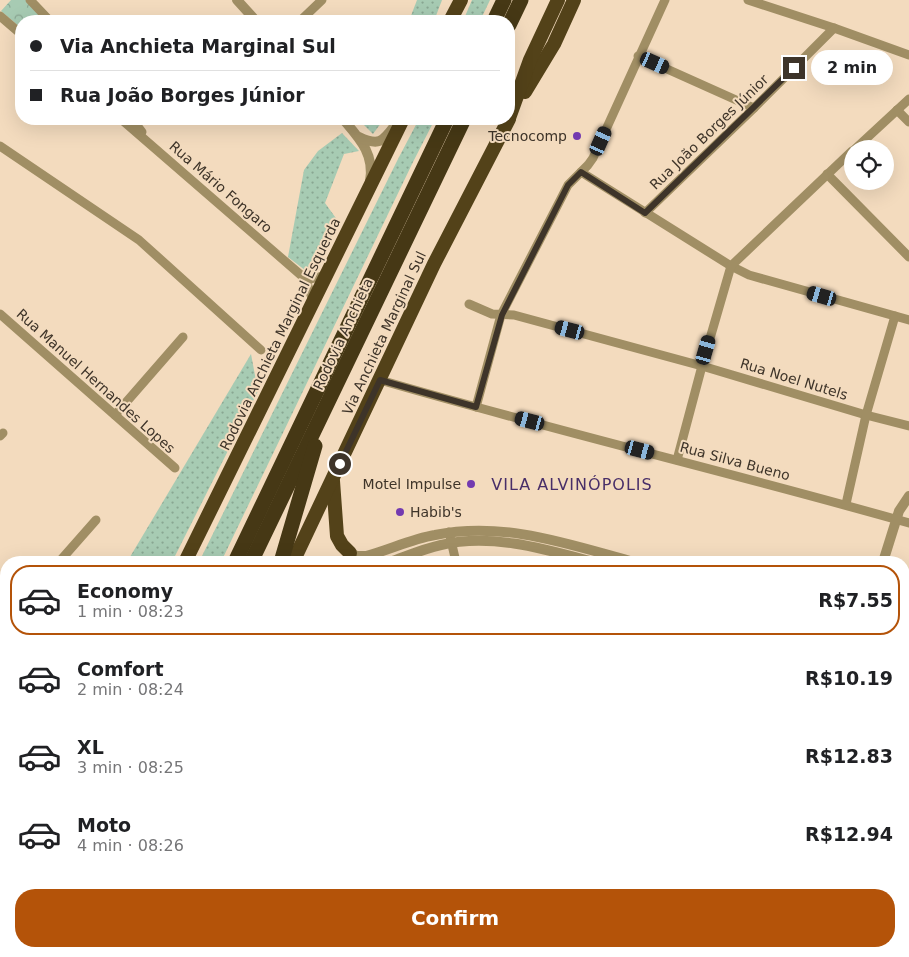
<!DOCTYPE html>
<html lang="en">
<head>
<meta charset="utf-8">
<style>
  :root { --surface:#fff; --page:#f6f6f6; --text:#202124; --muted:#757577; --line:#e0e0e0; --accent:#b45309 }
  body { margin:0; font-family:"DejaVu Sans",sans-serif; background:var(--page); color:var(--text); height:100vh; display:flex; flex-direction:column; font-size:19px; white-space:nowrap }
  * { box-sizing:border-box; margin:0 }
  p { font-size:16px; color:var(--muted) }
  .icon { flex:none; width:28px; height:28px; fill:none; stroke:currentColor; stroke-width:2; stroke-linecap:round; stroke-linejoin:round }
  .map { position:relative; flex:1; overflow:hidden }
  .sheet { position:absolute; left:0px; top:556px; width:910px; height:401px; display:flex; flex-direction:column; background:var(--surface); border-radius:20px 20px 0 0; box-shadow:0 5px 20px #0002 }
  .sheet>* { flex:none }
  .top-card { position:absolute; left:15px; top:15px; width:500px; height:110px; border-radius:20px; box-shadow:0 5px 20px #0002; display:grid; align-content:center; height:110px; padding:0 15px; background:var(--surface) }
  .tools { position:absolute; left:844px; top:140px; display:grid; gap:10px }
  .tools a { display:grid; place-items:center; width:50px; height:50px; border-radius:50%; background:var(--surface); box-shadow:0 5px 20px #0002; font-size:25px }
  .end { position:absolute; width:22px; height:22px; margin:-11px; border:6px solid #3e3429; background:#fff; box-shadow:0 0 0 2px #fff }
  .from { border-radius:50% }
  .bubble { position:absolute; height:35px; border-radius:18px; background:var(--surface); box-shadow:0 5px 20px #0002; font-size:16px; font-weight:800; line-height:35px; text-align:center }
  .car { position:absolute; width:15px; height:30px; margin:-15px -8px; border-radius:6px; box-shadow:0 0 4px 1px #0007; background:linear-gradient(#222 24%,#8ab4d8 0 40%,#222 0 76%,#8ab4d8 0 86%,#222 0) }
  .top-card b { display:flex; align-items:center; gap:18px; height:48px; font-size:19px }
  .top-card b+b { border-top:1px solid var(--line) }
  .top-card i { width:12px; height:12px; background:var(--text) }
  ul { padding:9px 0 0; list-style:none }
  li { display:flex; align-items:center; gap:15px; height:70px; margin:0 10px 8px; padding:0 5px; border:2px solid transparent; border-radius:20px }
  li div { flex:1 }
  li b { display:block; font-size:19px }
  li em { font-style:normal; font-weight:800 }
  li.active { border-color:var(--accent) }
  li>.icon { width:45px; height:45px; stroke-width:1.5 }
  .cta { display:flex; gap:10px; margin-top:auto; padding:10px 15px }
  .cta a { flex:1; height:58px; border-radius:20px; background:var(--accent); color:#fff; font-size:20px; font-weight:800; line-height:58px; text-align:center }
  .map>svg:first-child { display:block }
</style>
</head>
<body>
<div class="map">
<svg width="909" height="957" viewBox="0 0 909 957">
  <defs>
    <pattern id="grass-dots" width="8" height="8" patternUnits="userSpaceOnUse" patternTransform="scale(1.25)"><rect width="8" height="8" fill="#a7cbb3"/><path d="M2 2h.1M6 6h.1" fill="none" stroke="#89a692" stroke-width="1.8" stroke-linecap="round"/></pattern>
    <pattern id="park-crowns" width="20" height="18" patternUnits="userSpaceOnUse" patternTransform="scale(1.25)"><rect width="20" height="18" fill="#a7cbb3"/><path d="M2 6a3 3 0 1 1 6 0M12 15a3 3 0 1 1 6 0" fill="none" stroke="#89a692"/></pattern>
  </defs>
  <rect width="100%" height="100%" fill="#f3dbbe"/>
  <!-- grass -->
  <g fill="url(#grass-dots)">
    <path d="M417,0H442L434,21H409Z"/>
    <path d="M472,0H490L480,21H463Z"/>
    <path d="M358,119H384L373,134Z"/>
    <path d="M419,119H435L413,162L221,562H199L398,159Z"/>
    <path d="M342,133L359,151L344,154L325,203L338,221L317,273L310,274L288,257L304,170L318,151Z"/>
    <path d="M251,354L258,391L172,562H127Z"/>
  </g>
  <!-- park -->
  <g fill="url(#park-crowns)">
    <path d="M11,0H26L45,21H21V28L1,11Z"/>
    <path d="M904,687L909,692V789L904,787Z"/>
  </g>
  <!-- garden -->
  <path fill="#a7cbb3" d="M904,740L909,742V776L904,775Z"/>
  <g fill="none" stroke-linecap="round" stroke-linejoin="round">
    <!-- minor -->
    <g stroke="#a08e64" stroke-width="9">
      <path d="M30,0L50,21"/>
      <path d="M748,0L834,28L909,55"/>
      <path d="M0,16L21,34"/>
      <path d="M300,21L322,0"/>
      <path d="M638,56L754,108"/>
      <path d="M897,110L909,122"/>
      <path d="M121,119L302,276L308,286L313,301"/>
      <path d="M132,119L142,132"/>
      <path d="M0,146L139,240L261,350"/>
      <path d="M855,149L909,99"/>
      <path d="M581,172L731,266L749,275L909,320"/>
      <path d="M827,174L909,257"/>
      <path d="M645,213L754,108L834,28"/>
      <path d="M302,276L311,279L326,275"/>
      <path d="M469,304L492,314L514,315L702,366L866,415L909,426"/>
      <path d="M0,314L175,468"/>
      <path d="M380,380C555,431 733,473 909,523"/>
      <path d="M476,407L501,315L568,185L588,165L593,158L665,0"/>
      <path d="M115,415L183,337"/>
      <path d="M0,436L3,433"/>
      <path d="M677,460L702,366L731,266L852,151"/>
      <path d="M846,504L866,415L895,316"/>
      <path d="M449,532L456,562"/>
      <path d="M59,562L96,520"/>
      <path d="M0,630L6,623"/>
      <path d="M904,796L909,797"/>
      <path d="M0,823L6,822"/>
      <path d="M904,871L909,873"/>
      <path d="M904,945L909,947"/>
      <path d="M301,951L307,957"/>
      <path d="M772,951L775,957"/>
      <path d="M180,957L182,951"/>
      <path d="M460,957L466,951"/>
      <path d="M571,957L578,951"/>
      <path d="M680,957L686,951"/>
    </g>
    <!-- tertiary -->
    <g stroke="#a08e64" stroke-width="10">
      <path d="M237,0L256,21"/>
      <path d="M343,119C359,138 375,154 370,181"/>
      <path d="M359,137C380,147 383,141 396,124"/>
      <path d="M350,553L357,556H366C389,550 411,539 435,535C504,521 568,544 634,562"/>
      <path d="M390,562C407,556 423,549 441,545C491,533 545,549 593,562"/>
      <path d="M883,562L899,511L909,496"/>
      <path d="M904,657L909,661"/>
      <path d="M904,675L909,679"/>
      <path d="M430,951L435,957"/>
    </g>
    <!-- trunk -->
    <g stroke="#534219" stroke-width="14">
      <path d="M450,21L461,0"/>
      <path d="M525,92L554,44L574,0"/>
      <path d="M509,118L530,60L558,0"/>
      <path d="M333,481L337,536L342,545L350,553"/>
      <path d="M185,562L403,119"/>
      <path d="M293,562L434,264L509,119"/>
      <path d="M0,939L6,926"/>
      <path d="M107,957L110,951"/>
    </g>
    <!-- motorway -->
    <g stroke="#463815" stroke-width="15">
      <path d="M494,21L504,0"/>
      <path d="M509,25L521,0"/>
      <path d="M235,562L447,119"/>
      <path d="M251,562L464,119"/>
      <path d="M281,562L315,446"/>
      <path d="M1,957L6,950"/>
      <path d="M46,957L49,951"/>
      <path d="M63,957L66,951"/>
    </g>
  </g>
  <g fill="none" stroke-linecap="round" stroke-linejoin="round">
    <!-- route -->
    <path stroke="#3e3429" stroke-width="6" d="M340,464L380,380L476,407L502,315L568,185L581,172L645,213L794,68"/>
  </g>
  <!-- markers -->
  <g fill="#733ab0" stroke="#f3dbbe" stroke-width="2">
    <circle cx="577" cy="136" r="5"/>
    <circle cx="471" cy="484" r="5"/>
    <circle cx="400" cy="512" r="5"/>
  </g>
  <g text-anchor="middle" stroke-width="4" stroke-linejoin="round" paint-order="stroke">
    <!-- street labels -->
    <g font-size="14" fill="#3e3429" stroke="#f3dbbe">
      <text transform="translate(709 132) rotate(-44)" y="5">Rua João Borges Júnior</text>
      <text transform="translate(221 187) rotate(41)" y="5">Rua Mário Fongaro</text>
      <text transform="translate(384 333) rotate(-65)" y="5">Via Anchieta Marginal Sul</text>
      <text transform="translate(280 334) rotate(-64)" y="5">Rodovia Anchieta Marginal Esquerda</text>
      <text transform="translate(343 334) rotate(-65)" y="5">Rodovia Anchieta</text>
      <text transform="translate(794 379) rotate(17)" y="5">Rua Noel Nutels</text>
      <text transform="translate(96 381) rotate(42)" y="5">Rua Manuel Hernandes Lopes</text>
      <text transform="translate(735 461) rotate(15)" y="5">Rua Silva Bueno</text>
    </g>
    <!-- poi labels -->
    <g font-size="14" fill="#3e3429" stroke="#f3dbbe" text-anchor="end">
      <text x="567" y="141">Tecnocomp</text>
      <text x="461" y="489">Motel Impulse</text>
      <text x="410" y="517" text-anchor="start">Habib's</text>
    </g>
    <!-- quarter labels -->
    <g font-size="16" letter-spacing="1" fill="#482e68" stroke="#f3dbbe">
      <text x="572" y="490">VILA ALVINÓPOLIS</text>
    </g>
  </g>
</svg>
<div class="tools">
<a><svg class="icon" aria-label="locate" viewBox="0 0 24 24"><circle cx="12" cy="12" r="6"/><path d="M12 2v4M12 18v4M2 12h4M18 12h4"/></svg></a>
</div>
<i class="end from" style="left:340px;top:464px"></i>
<i class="end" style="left:794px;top:68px"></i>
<div class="bubble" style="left:811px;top:50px;width:82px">2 min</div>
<i class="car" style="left:655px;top:63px;rotate:114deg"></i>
<i class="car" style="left:601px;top:141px;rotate:24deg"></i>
<i class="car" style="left:822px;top:296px;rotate:286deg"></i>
<i class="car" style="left:570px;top:330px;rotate:285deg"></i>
<i class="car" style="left:706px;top:350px;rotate:16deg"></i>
<i class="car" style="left:530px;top:421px;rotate:285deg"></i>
<i class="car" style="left:640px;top:450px;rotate:105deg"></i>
<div class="top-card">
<b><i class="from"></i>Via Anchieta Marginal Sul</b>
<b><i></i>Rua João Borges Júnior</b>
</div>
<section class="sheet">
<ul>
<li class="active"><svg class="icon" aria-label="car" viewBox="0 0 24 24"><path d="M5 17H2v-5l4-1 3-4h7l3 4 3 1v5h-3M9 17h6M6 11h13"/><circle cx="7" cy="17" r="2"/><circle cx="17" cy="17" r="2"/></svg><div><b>Economy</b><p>1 min · 08:23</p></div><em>R$7.55</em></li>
<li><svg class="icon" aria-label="car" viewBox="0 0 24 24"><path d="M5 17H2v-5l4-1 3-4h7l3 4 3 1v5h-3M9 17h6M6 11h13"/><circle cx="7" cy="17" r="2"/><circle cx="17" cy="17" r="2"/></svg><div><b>Comfort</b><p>2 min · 08:24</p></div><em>R$10.19</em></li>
<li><svg class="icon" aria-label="car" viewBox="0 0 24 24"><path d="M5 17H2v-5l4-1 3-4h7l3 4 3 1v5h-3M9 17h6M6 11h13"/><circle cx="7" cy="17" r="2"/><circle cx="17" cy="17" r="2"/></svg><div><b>XL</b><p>3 min · 08:25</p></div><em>R$12.83</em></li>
<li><svg class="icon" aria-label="car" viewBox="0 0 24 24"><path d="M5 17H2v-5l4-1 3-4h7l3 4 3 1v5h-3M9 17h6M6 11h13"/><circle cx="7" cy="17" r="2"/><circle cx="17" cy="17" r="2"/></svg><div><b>Moto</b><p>4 min · 08:26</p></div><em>R$12.94</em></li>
</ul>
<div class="cta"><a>Confirm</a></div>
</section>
</div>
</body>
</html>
